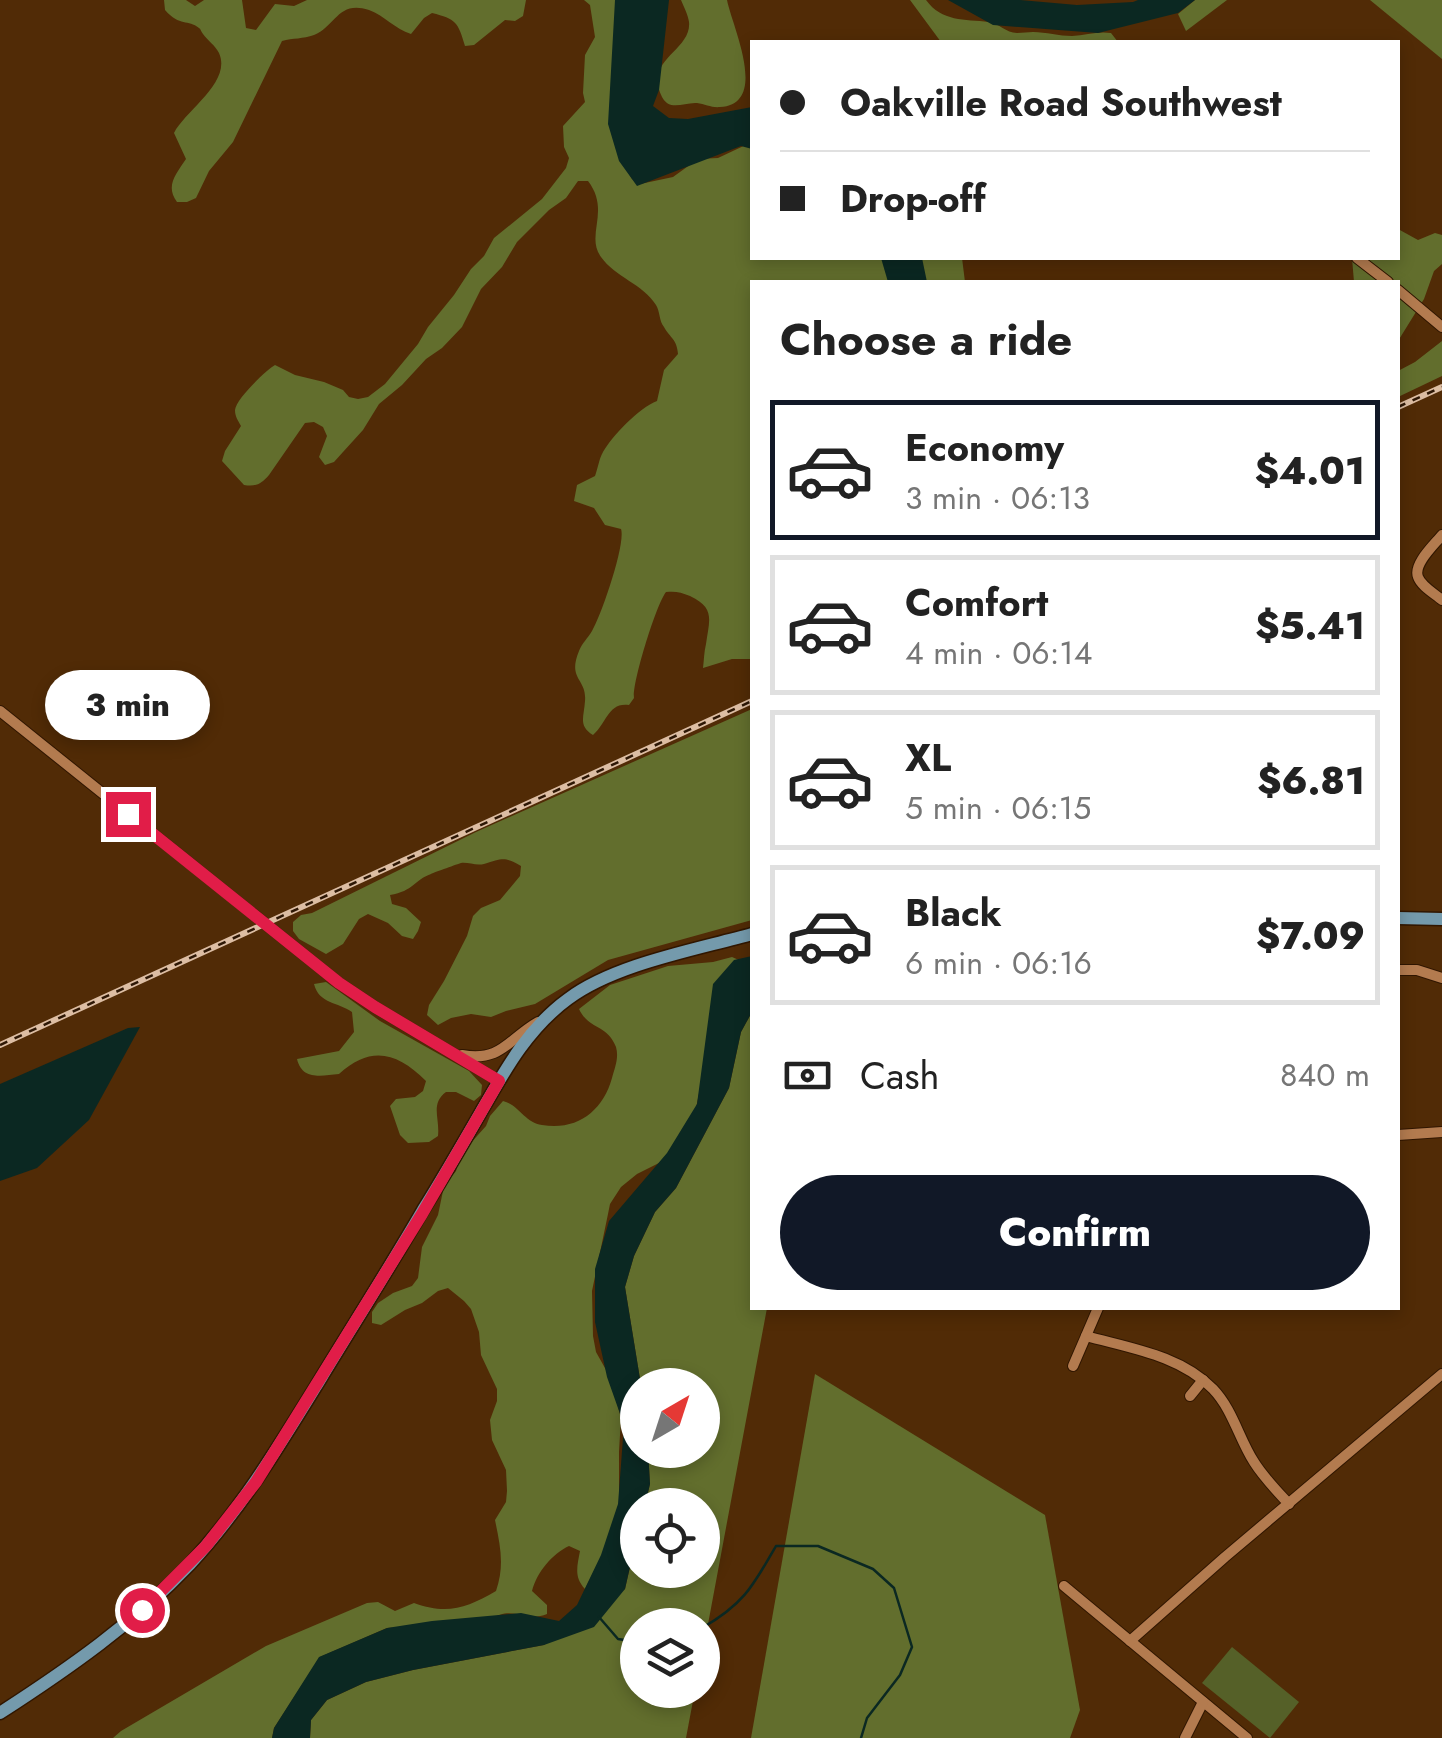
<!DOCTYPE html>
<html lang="en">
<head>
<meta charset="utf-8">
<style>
  :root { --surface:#fff; --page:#f2f2f2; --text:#222; --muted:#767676; --line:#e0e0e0; --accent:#111827 }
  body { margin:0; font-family:Jost,sans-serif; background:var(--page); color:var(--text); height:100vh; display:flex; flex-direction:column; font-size:38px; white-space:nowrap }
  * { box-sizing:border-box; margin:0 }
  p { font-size:32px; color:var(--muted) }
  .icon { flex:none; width:55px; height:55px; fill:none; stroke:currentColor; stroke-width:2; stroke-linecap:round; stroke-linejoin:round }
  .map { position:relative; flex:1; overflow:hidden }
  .side { position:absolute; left:750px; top:280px; width:650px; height:1030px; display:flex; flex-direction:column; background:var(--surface); border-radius:0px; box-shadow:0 5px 15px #0003 }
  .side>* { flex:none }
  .top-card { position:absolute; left:750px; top:40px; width:650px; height:220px; border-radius:0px; box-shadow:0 5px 15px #0003; display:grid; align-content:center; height:220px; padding:0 30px; background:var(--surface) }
  .needle { width:65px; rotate:39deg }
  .buttons { position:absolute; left:620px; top:1368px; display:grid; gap:20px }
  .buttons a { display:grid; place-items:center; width:100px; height:100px; border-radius:50%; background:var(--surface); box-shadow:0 5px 15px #0003; font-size:50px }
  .end { position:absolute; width:45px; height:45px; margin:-22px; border:12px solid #e11d48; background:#fff; box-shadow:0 0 0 5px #fff }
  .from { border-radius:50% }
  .bubble { position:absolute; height:70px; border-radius:35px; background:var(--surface); box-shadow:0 5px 15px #0003; font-size:32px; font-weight:800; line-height:70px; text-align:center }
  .top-card b { display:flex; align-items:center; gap:35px; height:95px; font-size:38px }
  .top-card b+b { border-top:2px solid var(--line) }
  .top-card i { width:25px; height:25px; background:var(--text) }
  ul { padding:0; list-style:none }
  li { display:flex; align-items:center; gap:30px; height:140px; margin:0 20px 15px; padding:0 10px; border:5px solid var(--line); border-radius:0px }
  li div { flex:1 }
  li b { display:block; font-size:38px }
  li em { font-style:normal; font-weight:800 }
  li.current { border-color:var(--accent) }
  li>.icon { width:90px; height:90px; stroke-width:1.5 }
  h2 { padding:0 30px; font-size:45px; line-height:120px }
  .pay { display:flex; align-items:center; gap:25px; height:110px; padding:0 30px; font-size:38px }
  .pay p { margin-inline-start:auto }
  .cta { display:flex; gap:20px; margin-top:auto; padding:20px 30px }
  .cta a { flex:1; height:115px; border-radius:60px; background:var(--accent); color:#fff; font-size:40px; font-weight:800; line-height:115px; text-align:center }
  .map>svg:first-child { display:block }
</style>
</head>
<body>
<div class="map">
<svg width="1442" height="1738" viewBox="0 0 1442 1738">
  <rect width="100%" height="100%" fill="#512b06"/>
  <!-- green -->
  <path fill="#556028" d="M1232,1647L1299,1702L1270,1738L1202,1683Z"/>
  <!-- forest -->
  <g fill="#626e2d">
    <path d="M164,0H186L195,6L204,0H242L246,28L256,30L275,4L294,6L307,0H526L523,16L515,21L505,20L474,45L465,46C458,22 456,19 432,13L424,18L411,34C395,29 385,16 369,10C338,0 336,26 314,35C303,39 293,38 282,41L233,142L209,171L196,198L187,202H177C165,186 176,174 186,159L174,133C186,110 232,82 219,53C215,45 208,41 203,34C201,32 201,29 199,28C188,19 180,27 165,10Z"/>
    <path d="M584,0H637L622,162L632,179L640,184L673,177L698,159L718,158L752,142V258H888L900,282H752V659H732L703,668C704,660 704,652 706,644C709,621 716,608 690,596C681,592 675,591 666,592C656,605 632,683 634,698L629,705C608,702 607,723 593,735C578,726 584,717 585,701C587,678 567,680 579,651C582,643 588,638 592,631C601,616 626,544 621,529L605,525L594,508L574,501L577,485L595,476C598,468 599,459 603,452C613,435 639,408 657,401L664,370L678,354C677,339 670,338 664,327C659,321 660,311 656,305C643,284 615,277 601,257C585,235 611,211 588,181H578L566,198L549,210L517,242L502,267L481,289L462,327L442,348L426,359L402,385L379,404L363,430L343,452L334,462L325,465L319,457L327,436L323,427L314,422L305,423L269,475C261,484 256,487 244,485L222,461L225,451L241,426C238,420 235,417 235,410C236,399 265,371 275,365L295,375L324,382L343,390L349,397L358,399L368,397L385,384L418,344L428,327L454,295L471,269L484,256L494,238L542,199L566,168L569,158L564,147L563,126L585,102L583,93L585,55L595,37L590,5Z"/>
    <path d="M681,0H727C732,26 770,104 720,107C712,108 705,104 697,103C684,102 670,112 662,97C643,59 692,51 689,22C688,15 684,7 681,0Z"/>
    <path d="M910,0H926C942,22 964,19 989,22C999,23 1006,33 1017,33C1023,33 1028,32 1033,32C1046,32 1059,36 1072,36C1086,35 1098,31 1111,33L1118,42H941Z"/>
    <path d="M1195,0H1227L1186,31L1178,14Z"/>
    <path d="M1370,0H1442V59Z"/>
    <path d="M1398,229L1418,240L1435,233L1442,235V264L1434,271L1424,299L1398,341V282H1354L1352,258H1398Z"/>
    <path d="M915,258H962L965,282H925Z"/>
    <path d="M1442,341V376L1398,397V371L1415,362Z"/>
    <path d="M752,709V920L608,960L535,1004L506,1011L491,1017L471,1014L451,1018L438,1025L427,1015L429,1005L444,981L467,936L473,916L481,908L500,900L520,876L521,866C504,856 502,859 484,864C476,866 468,862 461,863C458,864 435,872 431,874C414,880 414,891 390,895L392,904L406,908L421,922L418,931L413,939L402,936L388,923L368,914L359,919L343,944L326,954L299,939L293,931V922L301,915L312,913L476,832Z"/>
    <path d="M732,957L741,961L725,971L713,987L715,1015L696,1108L663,1161L637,1174L621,1187L610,1204L608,1214L592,1291L593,1336L596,1352L610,1377L621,1418L619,1452V1507L617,1526L585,1589C574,1577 577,1567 580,1551L569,1546C552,1554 537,1572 532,1591L547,1605V1614C525,1623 512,1604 490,1620L387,1628L320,1657L274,1728L272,1738H113L121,1731L266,1646L367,1603L378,1602L395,1611L414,1603C447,1615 467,1608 496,1591C505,1565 500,1545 495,1520L506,1502L507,1491L506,1470L492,1440L490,1420L497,1401V1389L481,1355L479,1332L471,1309L464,1301L448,1288L438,1291L422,1303L405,1310L381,1325L372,1323V1312L378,1303L393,1293L412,1286L418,1278L422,1247L438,1215L444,1186L456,1171L460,1155L486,1126L490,1116L503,1101C519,1105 525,1123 542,1125C577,1131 603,1111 612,1078C615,1067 619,1058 616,1047C607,1024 589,1030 579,1009L610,985L668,966L713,962Z"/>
    <path d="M326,982L380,1021L469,1071L482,1085L481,1095L474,1101L456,1092H446C430,1104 440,1118 438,1136L429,1142L408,1143L400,1135L390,1106L396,1099L415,1097L423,1091L426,1081C397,1052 371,1045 339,1074C320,1076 302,1080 297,1059L339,1051L354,1032L352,1012C338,1002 319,1004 314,984Z"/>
    <path d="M752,1012V1308H767L703,1651L702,1625H638V1690H695L686,1738H310L311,1720L327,1700L366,1682L413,1670L544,1645L625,1589L637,1536L638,1570H702V1505H645L650,1484L648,1450H702V1385H641L625,1287L634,1256L655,1212L676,1188L729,1088L741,1032Z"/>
    <path d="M815,1374L1045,1515L1080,1710L1070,1738H751Z"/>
  </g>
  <!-- water -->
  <g fill="#0b2822">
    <path d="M615,0H669L659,90L653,106L669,118L688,119L752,107V149L741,146L637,186L619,161L608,124Z"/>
    <path d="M948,0H1020L1077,5L1133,2L1138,0H1195L1178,13L1098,33L993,25Z"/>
    <path d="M881,258H922L927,282H888Z"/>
    <path d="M752,956V1012L741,1032L729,1088L676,1188L655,1212L634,1256L625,1287L641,1385H638V1450H648L650,1484L645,1505H638L637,1536L625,1589L594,1627L544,1645L413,1670L366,1682L327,1700L311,1720L310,1738H272L274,1728L319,1657L387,1628L432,1621L521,1613L559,1621L577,1605L601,1555L618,1504L624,1425L607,1377L595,1322V1269L609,1221L667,1153L697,1104L713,984L734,960Z"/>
    <path d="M140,1027L89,1120L37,1168L0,1181V1084L128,1028Z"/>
  </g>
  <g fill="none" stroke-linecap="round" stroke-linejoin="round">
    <!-- stream -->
    <g stroke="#0b2822" stroke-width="2.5">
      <path d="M599,1617L618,1639L638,1642"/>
      <path d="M702,1628C744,1604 753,1586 776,1546H818L873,1569L894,1588L912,1647L900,1675L867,1718L861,1738"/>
    </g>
    <!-- minor casing -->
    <g stroke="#301600" stroke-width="12">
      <g id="minor">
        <path d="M1357,258L1388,282"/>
        <path d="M1398,290L1442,327"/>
        <path d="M1442,535C1434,545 1413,564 1418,577C1421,586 1435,594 1442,600"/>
        <path d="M0,711L339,983L375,1007L499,1081"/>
        <path d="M1398,970H1417L1442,978"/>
        <path d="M462,1055C502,1062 508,1039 538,1022"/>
        <path d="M1398,1135L1442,1132"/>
        <path d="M1086,1336C1129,1348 1180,1355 1213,1389C1233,1410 1239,1439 1254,1462C1264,1478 1277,1491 1289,1504"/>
        <path d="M1073,1366L1098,1308"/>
        <path d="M1190,1396L1203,1380"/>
        <path d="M1064,1586L1247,1738"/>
        <path d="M1130,1641L1225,1557L1442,1374"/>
        <path d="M1185,1738L1203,1702"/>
      </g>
    </g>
    <!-- major casing -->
    <g stroke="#301600" stroke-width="15">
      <g id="major">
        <path d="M1398,918L1442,919"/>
        <path d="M0,1713C68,1669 134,1623 190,1564C242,1508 281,1443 321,1378C355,1322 390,1267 423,1210C443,1178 462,1145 481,1112C505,1070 528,1028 568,999C615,964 695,950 752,934"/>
      </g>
    </g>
    <!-- minor -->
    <use href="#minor" stroke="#b37b4f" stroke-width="10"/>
    <!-- major -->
    <use href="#major" stroke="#749aac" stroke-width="12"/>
    <!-- rail casing -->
    <g stroke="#dcbda3" stroke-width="6">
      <g id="rail">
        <path d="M1398,407L1442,387"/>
        <path d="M0,1045L752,701"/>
      </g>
    </g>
    <!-- rail -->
    <use href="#rail" stroke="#2d1705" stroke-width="2.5" stroke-dasharray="8" stroke-linecap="butt"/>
  </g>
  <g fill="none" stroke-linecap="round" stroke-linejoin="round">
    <!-- route -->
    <path stroke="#e11d48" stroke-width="12" d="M128,814L339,983L375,1007L499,1081L422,1214L256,1482L206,1546L142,1610"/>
  </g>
</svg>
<div class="buttons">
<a><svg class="needle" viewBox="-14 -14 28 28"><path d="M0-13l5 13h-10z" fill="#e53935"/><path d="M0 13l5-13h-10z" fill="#767676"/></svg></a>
<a><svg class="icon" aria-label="locate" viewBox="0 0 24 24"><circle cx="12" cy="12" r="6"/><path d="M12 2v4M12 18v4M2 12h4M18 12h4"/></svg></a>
<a><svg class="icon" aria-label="layers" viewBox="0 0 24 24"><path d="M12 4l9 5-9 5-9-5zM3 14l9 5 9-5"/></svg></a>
</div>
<i class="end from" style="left:142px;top:1610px"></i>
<i class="end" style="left:128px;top:814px"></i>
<div class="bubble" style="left:45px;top:670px;width:165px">3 min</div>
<div class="top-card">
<b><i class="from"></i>Oakville Road Southwest</b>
<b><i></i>Drop-off</b>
</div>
<section class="side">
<h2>Choose a ride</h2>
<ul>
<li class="current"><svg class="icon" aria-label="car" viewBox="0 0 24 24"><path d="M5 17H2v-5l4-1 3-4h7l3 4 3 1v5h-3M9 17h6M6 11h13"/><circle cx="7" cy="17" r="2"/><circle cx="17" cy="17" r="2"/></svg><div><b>Economy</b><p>3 min · 06:13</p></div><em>$4.01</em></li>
<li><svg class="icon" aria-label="car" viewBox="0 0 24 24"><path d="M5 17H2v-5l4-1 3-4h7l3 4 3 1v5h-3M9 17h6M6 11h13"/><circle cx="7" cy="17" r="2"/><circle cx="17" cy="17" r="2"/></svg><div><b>Comfort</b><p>4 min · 06:14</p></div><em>$5.41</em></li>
<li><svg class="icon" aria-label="car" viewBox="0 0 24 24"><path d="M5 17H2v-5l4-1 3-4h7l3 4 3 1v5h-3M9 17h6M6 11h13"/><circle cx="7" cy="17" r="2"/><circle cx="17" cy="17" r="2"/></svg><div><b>XL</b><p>5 min · 06:15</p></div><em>$6.81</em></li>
<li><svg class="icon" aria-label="car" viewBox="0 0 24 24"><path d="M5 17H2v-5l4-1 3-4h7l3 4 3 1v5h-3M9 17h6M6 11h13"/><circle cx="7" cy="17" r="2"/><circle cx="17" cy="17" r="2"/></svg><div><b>Black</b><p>6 min · 06:16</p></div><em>$7.09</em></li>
</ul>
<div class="pay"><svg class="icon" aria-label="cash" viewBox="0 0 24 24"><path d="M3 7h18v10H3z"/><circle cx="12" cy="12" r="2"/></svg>Cash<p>840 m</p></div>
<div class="cta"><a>Confirm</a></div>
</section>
</div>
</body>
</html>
